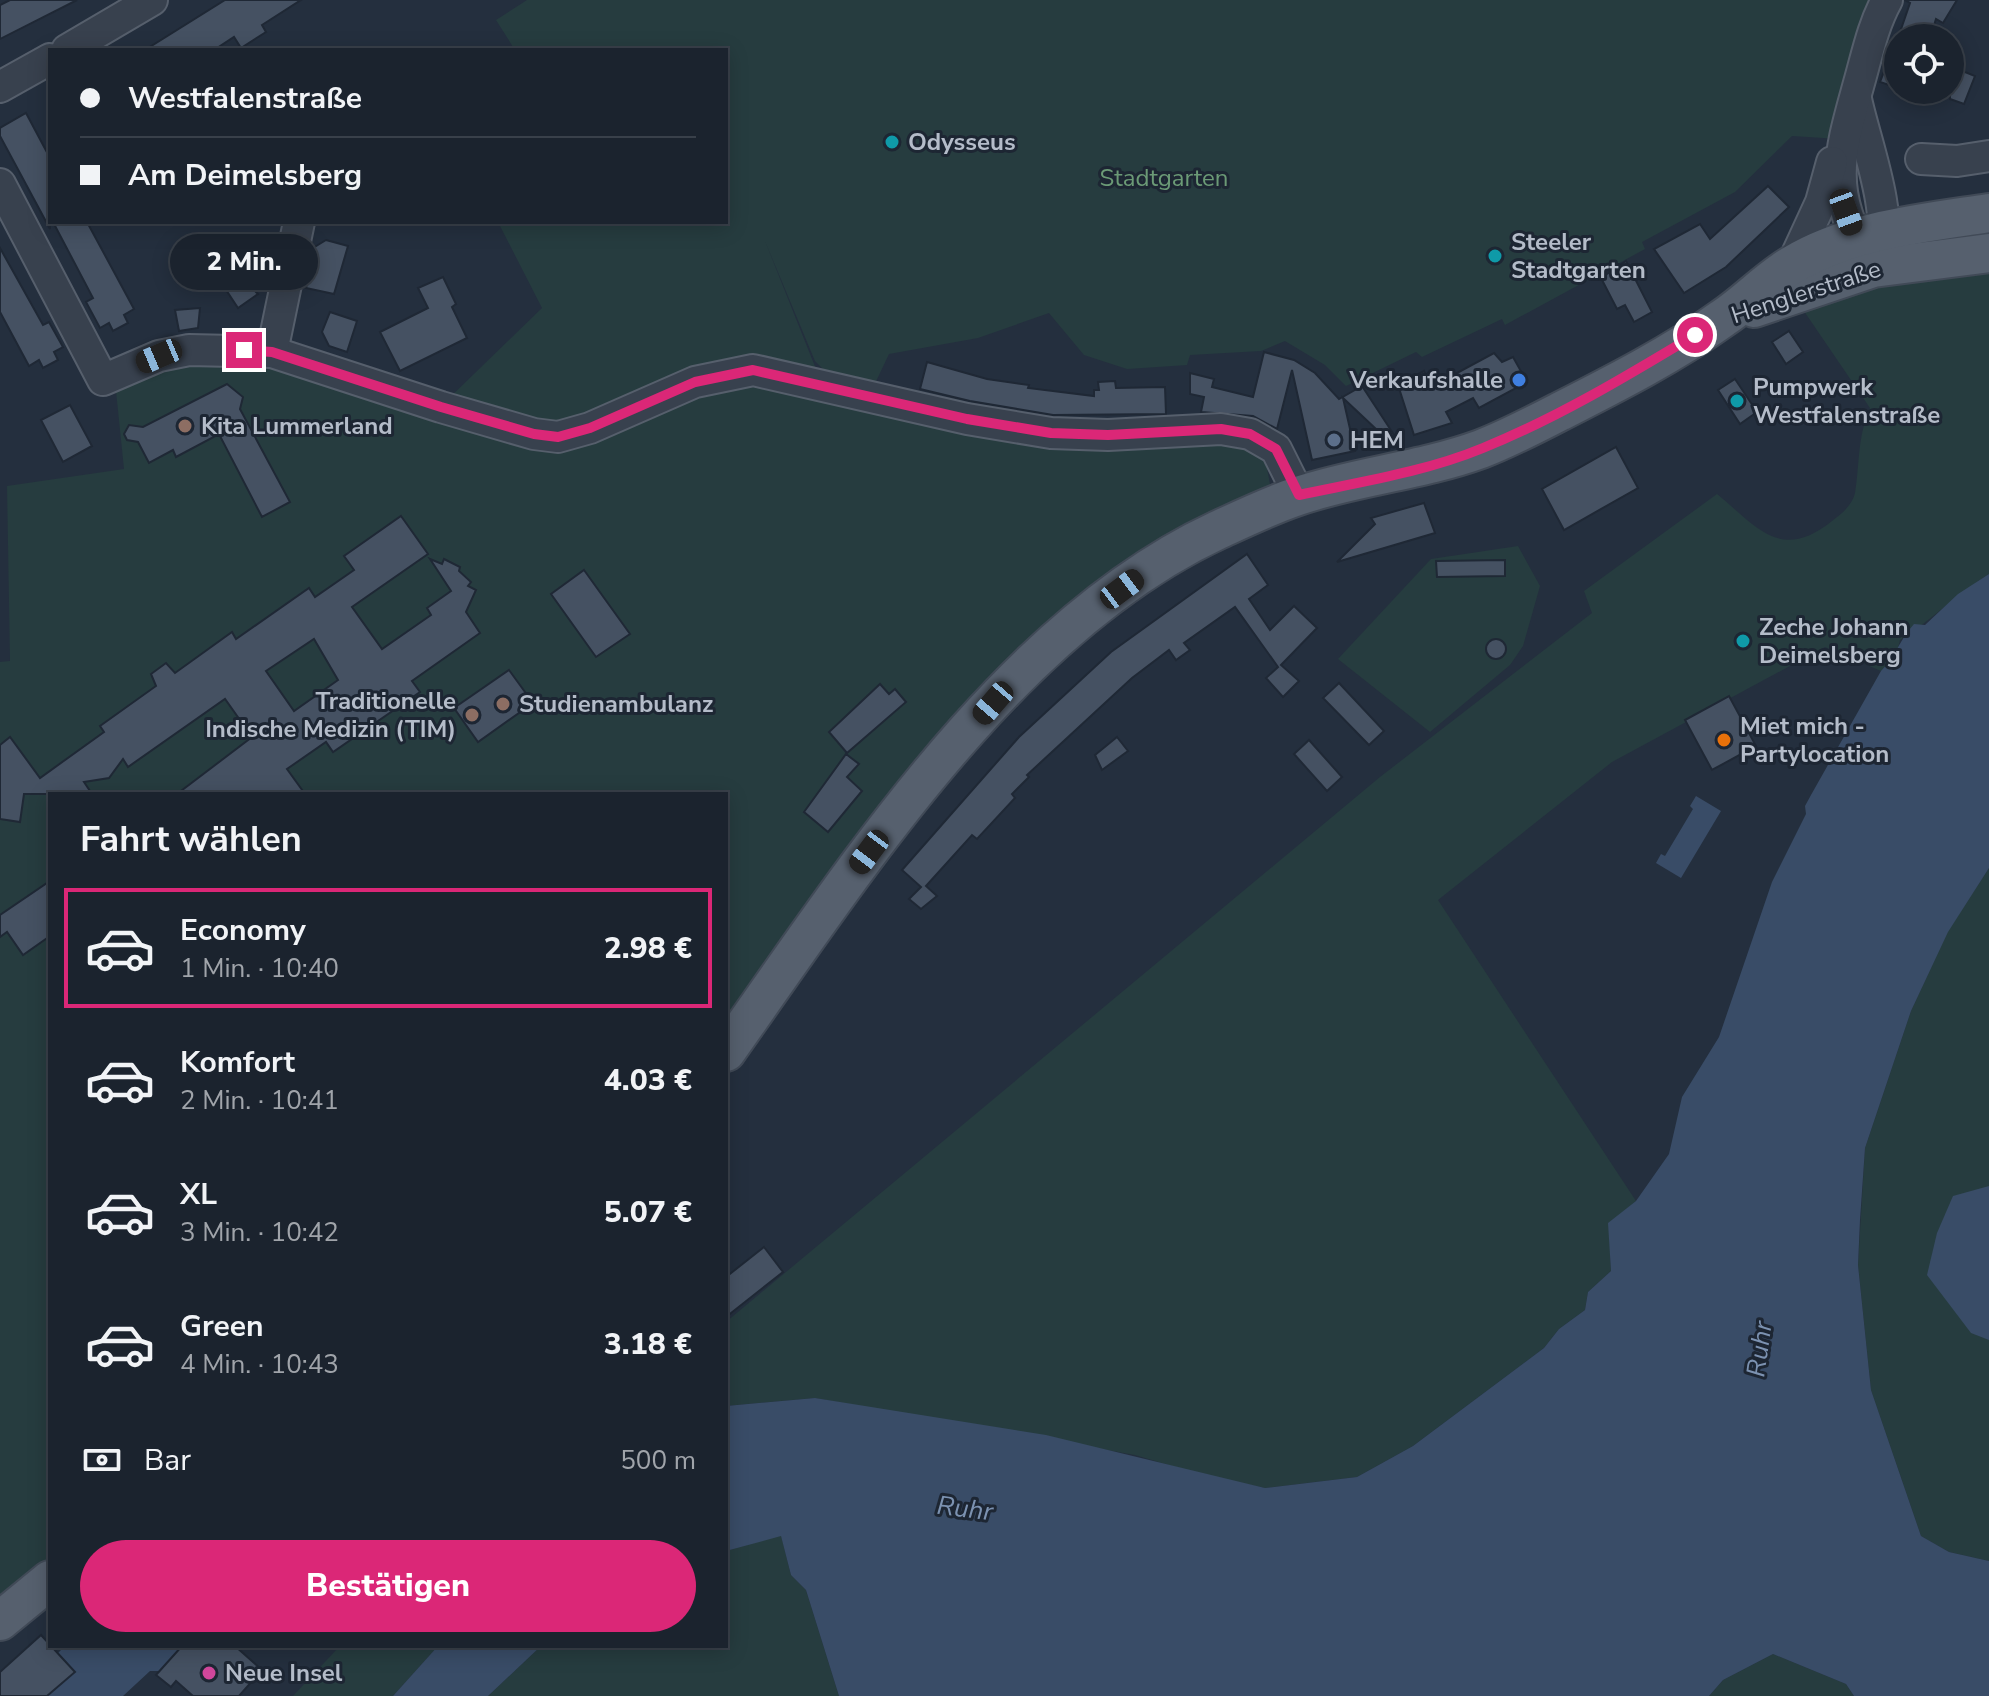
<!DOCTYPE html>
<html lang="de">
<head>
<meta charset="utf-8">
<style>
  :root { --surface:#1b232e; --page:#242b36; --text:#f1f3f6; --muted:#a0a4aa; --line:#39404a; --accent:#db2777 }
  body { margin:0; font-family:"Nunito Sans",sans-serif; background:var(--page); color:var(--text); height:100vh; display:flex; flex-direction:column; font-size:30px; white-space:nowrap }
  * { box-sizing:border-box; margin:0 }
  p { font-size:26px; color:var(--muted) }
  .icon { flex:none; width:44px; height:44px; fill:none; stroke:currentColor; stroke-width:2; stroke-linecap:round; stroke-linejoin:round }
  .map { position:relative; flex:1; overflow:hidden }
  .drawer { position:absolute; left:48px; top:792px; width:680px; height:856px; display:flex; flex-direction:column; background:var(--surface); border-radius:0px; box-shadow:0 4px 20px #0003,0 0 0 2px var(--line) }
  .drawer>* { flex:none }
  .guide { position:absolute; left:48px; top:48px; width:680px; height:176px; border-radius:0px; box-shadow:0 4px 20px #0003,0 0 0 2px var(--line); display:grid; align-content:center; height:176px; padding:0 32px; background:var(--surface) }
  .tools { position:absolute; left:1884px; top:24px; display:grid; gap:16px }
  .tools a { display:grid; place-items:center; width:80px; height:80px; border-radius:50%; background:var(--surface); box-shadow:0 4px 20px #0003,0 0 0 2px var(--line); font-size:40px }
  .end { position:absolute; width:36px; height:36px; margin:-18px; border:10px solid #db2777; background:#fff; box-shadow:0 0 0 4px #fff }
  .from { border-radius:50% }
  .bubble { position:absolute; height:56px; border-radius:28px; background:var(--surface); box-shadow:0 4px 20px #0003,0 0 0 2px var(--line); font-size:26px; font-weight:800; line-height:56px; text-align:center }
  .car { position:absolute; width:24px; height:48px; margin:-24px -12px; border-radius:10px; box-shadow:0 0 6px 2px #0007; background:linear-gradient(#222 24%,#8ab4d8 0 40%,#222 0 76%,#8ab4d8 0 86%,#222 0) }
  .guide b { display:flex; align-items:center; gap:28px; height:76px; font-size:30px }
  .guide b+b { border-top:2px solid var(--line) }
  .guide i { width:20px; height:20px; background:var(--text) }
  ul { padding:0; list-style:none }
  li { display:flex; align-items:center; gap:24px; height:120px; margin:0 16px 12px; padding:0 16px; border:4px solid transparent; border-radius:0px }
  li div { flex:1 }
  li b { display:block; font-size:30px }
  li em { font-style:normal; font-weight:800 }
  li.on { border-color:var(--accent) }
  li>.icon { width:72px; height:72px; stroke-width:1.5 }
  h2 { padding:0 32px; font-size:36px; line-height:96px }
  .pay { display:flex; align-items:center; gap:20px; height:88px; padding:0 32px; font-size:30px }
  .pay p { margin-inline-start:auto }
  .action { display:flex; gap:16px; margin-top:auto; padding:16px 32px }
  .action a { flex:1; height:92px; border-radius:48px; background:var(--accent); color:#fff; font-size:32px; font-weight:800; line-height:92px; text-align:center }
  .map>svg:first-child { display:block }
</style>
</head>
<body>
<div class="map">
<svg width="1989" height="1696" viewBox="0 0 1989 1696">
  <rect width="100%" height="100%" fill="#242f3e"/>
  <!-- green -->
  <g fill="#263c3f">
    <path d="M527,0H1884L1839,139L1792,136L1735,192L1642,242L1645,249L1505,325L1502,319L1422,357L1416,352L1346,386L1325,365L1285,341L1261,351L1190,355L1187,365L1127,369L1084,355L1049,313L978,338L889,354L871,392L838,384L815,361L765,241L816,369L576,424L548,426L442,405L542,308L498,222H726V50H515L496,20Z"/>
    <path d="M1989,255V574C1957,594 1932,620 1900,640L1896,656L1881,671L1825,647L1612,762L1438,900L1636,1201L1609,1224L1611,1271L1588,1292L1585,1310L1559,1329L1544,1348L1413,1446L1357,1477L1265,1488L1199,1474L1135,1455L815,1398L726,1406V1322L1380,777L1592,613L1584,591L1717,494C1758,528 1781,562 1832,521C1841,514 1852,506 1855,493C1860,463 1857,438 1870,408L1793,295Z"/>
    <path d="M187,361H268L532,437L670,396L765,381L957,422L1235,433L1264,453L1274,505L1076,623L726,1050V794H50V1577L0,1618V662L10,661L7,486L124,469L116,391L126,379Z"/>
    <path d="M1518,546L1540,586L1523,646L1510,665L1430,732L1338,659L1431,559Z"/>
    <path d="M1989,868V1561L1949,1552L1921,1536L1871,1390L1858,1265L1865,1148L1911,1011L1948,931Z"/>
    <path d="M781,1535L791,1575L806,1590L839,1696H488L541,1646H726V1551Z"/>
    <path d="M340,1646H438L393,1696H293Z"/>
    <path d="M1773,1654L1846,1684L1854,1696H1709L1723,1680Z"/>
  </g>
  <!-- water -->
  <g fill="#394c67">
    <path d="M1989,574V868L1948,932L1911,1011L1865,1148L1860,1220L1858,1265L1871,1390L1921,1536L1949,1552L1989,1561V1696H1854L1846,1684L1773,1654L1723,1680L1709,1696H839L806,1590L791,1575L781,1536L726,1551V1406L815,1398L1046,1435L1265,1488L1357,1477L1413,1446L1544,1348L1559,1329L1585,1310L1588,1292L1611,1271L1608,1223L1636,1201L1669,1154L1682,1097L1719,1037L1772,882L1806,814L1805,806L1811,795L1881,671C1896,656 1900,639 1914,624L1925,625L1958,594Z"/>
    <path d="M1696,796L1721,811L1681,878L1656,863L1661,854L1665,856L1693,809L1690,806Z"/>
    <path d="M1989,1186V1340L1971,1333L1927,1275L1937,1233L1953,1196Z"/>
    <path d="M65,1646H182L160,1671H150L123,1696H47L74,1672L58,1653Z"/>
    <path d="M438,1646H541L488,1696H393Z"/>
  </g>
  <!-- building -->
  <g fill="#455162" stroke="#1f2835" stroke-width="2" fill-rule="evenodd">
    <path d="M10,0H77L0,39V5Z"/>
    <path d="M225,0H301L262,25L266,32L241,48L234,37L214,50H145Z"/>
    <path d="M1905,0H1957L1943,23L1936,19L1930,38H1898L1910,3Z"/>
    <path d="M1897,38L1898,39V88L1880,82Z"/>
    <path d="M1950,66L1975,76L1964,104L1950,99Z"/>
    <path d="M26,113L50,158V229L0,136V128Z"/>
    <path d="M1768,186L1789,207L1726,267L1684,293L1654,249L1700,224L1710,239Z"/>
    <path d="M53,222H87L134,309L124,315L128,323L113,331L109,323L100,328L86,302L93,298Z"/>
    <path d="M252,240L265,259L260,263L254,290L258,294L238,308L211,267Z"/>
    <path d="M326,240L348,246L334,294L306,288L313,248Z"/>
    <path d="M0,248L43,325L49,322L63,347L54,352L58,360L43,368L39,360L29,366L0,312Z"/>
    <path d="M1626,261L1652,312L1634,322L1625,305L1617,309L1601,278Z"/>
    <path d="M443,277L456,304L452,307L467,338L400,371L380,332L428,308L418,288Z"/>
    <path d="M200,308L198,328L179,331L175,310Z"/>
    <path d="M330,312L357,321L347,352L329,346L322,332Z"/>
    <path d="M1789,331L1803,352L1786,364L1772,342Z"/>
    <path d="M1264,352L1294,360L1315,373L1339,399L1362,386L1398,441L1393,445L1343,398L1355,451L1312,460L1292,370L1277,429L1253,416L1201,412L1204,397L1190,394V373L1214,379L1212,387L1253,397Z"/>
    <path d="M1494,353L1502,362L1513,357L1527,382L1479,408L1473,398L1446,412L1452,423L1414,435L1398,385L1424,371L1431,387Z"/>
    <path d="M927,362L987,379L1029,385L1028,388L1094,396V390H1099L1098,382L1115,381L1116,388L1165,387L1166,414L1053,415L970,401L920,389Z"/>
    <path d="M1735,379L1757,412L1740,424L1718,390Z"/>
    <path d="M227,384L243,397L240,409L290,502L262,517L219,434L176,457L173,450L149,463L138,442L127,440L124,434L129,425L143,427Z"/>
    <path d="M70,405L92,446L63,462L41,420Z"/>
    <path d="M1616,447L1638,488L1564,530L1542,489Z"/>
    <path d="M1424,503L1435,533L1337,562L1375,524L1371,518Z"/>
    <path d="M401,516L428,554L352,607L382,649L431,615L427,608L451,591L430,559L442,564L444,559L460,567L459,571L471,582L468,586L476,590L466,612L480,633L412,681L420,692L333,752L326,742L287,769L305,794H177L252,737L225,699L128,767L123,759L109,778L84,782L92,794H24L20,822L0,819V745L10,737L40,778L104,732L100,726L156,686L151,674L166,663L175,673L232,632L236,639L309,588L315,597L354,570L344,556ZM314,639L338,680L294,711L266,671Z"/>
    <path d="M1247,554L1268,585L1249,599L1270,630L1294,606L1317,628L1281,665L1299,681L1283,697L1266,678L1278,667L1235,607L1184,643L1190,650L1176,660L1169,650L1132,678L1027,775L1029,777L1012,794L1015,798L977,839L972,835L926,886L937,896L921,909L909,899L921,887L902,870L1019,737L1111,652Z"/>
    <path d="M1505,560V576L1437,577L1436,561Z"/>
    <path d="M584,570L630,634L596,657L551,594Z"/>
    <circle cx="1496" cy="649" r="10"/>
    <path d="M509,670L533,703L478,742L454,708Z"/>
    <path d="M1339,683L1384,731L1369,745L1323,698Z"/>
    <path d="M880,684L889,694L895,689L906,702L847,753L829,732Z"/>
    <path d="M1729,696L1756,746L1712,770L1685,720Z"/>
    <path d="M1117,737L1128,751L1102,770L1095,755Z"/>
    <path d="M1309,740L1342,777L1327,791L1294,754Z"/>
    <path d="M846,754L859,764L847,777L862,791L828,832L804,812Z"/>
    <path d="M50,881V936L23,955L7,932L0,937V915Z"/>
    <path d="M764,1247L783,1272L726,1317V1277Z"/>
    <path d="M41,1635L75,1672L47,1696H0V1672Z"/>
    <path d="M182,1646H235L262,1670L239,1696H193L176,1681L171,1687L156,1675Z"/>
  </g>
  <g fill="none" stroke-linecap="round" stroke-linejoin="round">
    <!-- minor casing -->
    <g stroke="#565f6c" stroke-width="34">
      <g id="minor">
        <path d="M67,50L152,0"/>
        <path d="M0,87L50,59"/>
        <path d="M1856,99C1864,138 1894,216 1880,252"/>
        <path d="M1921,159L1957,161L1989,156"/>
        <path d="M0,184L103,380L159,356L189,350L272,352L441,407L534,434L558,437L590,428L695,382L753,370L967,419L1051,433L1108,435L1221,429L1250,434L1276,449L1299,495"/>
        <path d="M1866,256C1827,189 1840,152 1859,83C1867,55 1873,25 1887,0"/>
        <path d="M1792,265L1821,202L1832,162"/>
        <path d="M272,352L299,222"/>
      </g>
    </g>
    <!-- major casing -->
    <g stroke="#414a57" stroke-width="42">
      <g id="major">
        <path d="M1754,308L1873,268L1989,253"/>
        <path d="M726,1052C855,870 1009,627 1218,530C1244,518 1271,505 1298,496C1357,476 1421,471 1481,449C1507,439 1534,425 1559,412C1614,384 1673,354 1723,318C1747,302 1767,280 1792,265C1850,230 1924,223 1989,213"/>
        <path d="M0,1621L50,1580"/>
      </g>
    </g>
    <!-- minor -->
    <use href="#minor" stroke="#38414e" stroke-width="30"/>
    <!-- major -->
    <use href="#major" stroke="#56606e" stroke-width="38"/>
  </g>
  <g fill="none" stroke-linecap="round" stroke-linejoin="round">
    <!-- route -->
    <path stroke="#db2777" stroke-width="10" d="M244,350L272,352L441,407L534,434L558,437L590,428L695,382L753,370L967,419L1051,433L1108,435L1221,429L1250,434L1276,449L1299,495C1360,482 1425,472 1483,448C1557,418 1627,376 1695,335"/>
  </g>
  <!-- markers -->
  <g fill="#0f9aa8" stroke="#1d2633" stroke-width="3">
    <circle cx="892" cy="142" r="8"/>
    <circle cx="1495" cy="256" r="8"/>
    <circle cx="1737" cy="401" r="8"/>
    <circle cx="1743" cy="641" r="8"/>
  </g>
  <circle fill="#3f7fe0" stroke="#1d2633" stroke-width="3" cx="1519" cy="380" r="8"/>
  <g fill="#8d6e63" stroke="#1d2633" stroke-width="3">
    <circle cx="185" cy="426" r="8"/>
    <circle cx="503" cy="704" r="8"/>
    <circle cx="472" cy="715" r="8"/>
  </g>
  <circle fill="#5c6f8a" stroke="#1d2633" stroke-width="3" cx="1334" cy="440" r="8"/>
  <circle fill="#e8710a" stroke="#1d2633" stroke-width="3" cx="1724" cy="740" r="8"/>
  <circle fill="#d1479c" stroke="#1d2633" stroke-width="3" cx="209" cy="1673" r="8"/>
  <g text-anchor="middle" stroke-width="6" stroke-linejoin="round" paint-order="stroke">
    <!-- poi labels -->
    <g font-size="24" font-weight="bold" fill="#b4bcc9" stroke="#1d2633" text-anchor="start">
      <text x="908" y="150">Odysseus</text>
      <text x="1511" y="250">Steeler<tspan x="1511" dy="28">Stadtgarten</tspan></text>
      <text x="1503" y="388" text-anchor="end">Verkaufshalle</text>
      <text x="1753" y="395">Pumpwerk<tspan x="1753" dy="28">Westfalenstraße</tspan></text>
      <text x="201" y="434">Kita Lummerland</text>
      <text x="1350" y="448">HEM</text>
      <text x="1759" y="635">Zeche Johann<tspan x="1759" dy="28">Deimelsberg</tspan></text>
      <text x="456" y="709" text-anchor="end">Traditionelle<tspan x="456" dy="28">Indische Medizin (TIM)</tspan></text>
      <text x="519" y="712">Studienambulanz</text>
      <text x="1740" y="734">Miet mich -<tspan x="1740" dy="28">Partylocation</tspan></text>
      <text x="225" y="1681">Neue Insel</text>
    </g>
    <!-- park labels -->
    <g font-size="24" fill="#6b9a76" stroke="#1d2633">
      <text x="1164" y="186">Stadtgarten</text>
    </g>
    <!-- street labels -->
    <g font-size="24" fill="#b4bcc9" stroke="#1d2633">
      <text transform="translate(1806 292) rotate(-18)" y="8">Henglerstraße</text>
    </g>
    <!-- water labels -->
    <g font-size="26" font-style="italic" fill="#7c92b1" stroke="#1d2633">
      <text transform="translate(1759 1349) rotate(-82)" y="9">Ruhr</text>
      <text transform="translate(965 1508) rotate(7)" y="9">Ruhr</text>
    </g>
  </g>
</svg>
<div class="tools">
<a><svg class="icon" aria-label="locate" viewBox="0 0 24 24"><circle cx="12" cy="12" r="6"/><path d="M12 2v4M12 18v4M2 12h4M18 12h4"/></svg></a>
</div>
<i class="end from" style="left:1695px;top:335px"></i>
<i class="end" style="left:244px;top:350px"></i>
<div class="bubble" style="left:170px;top:234px;width:148px">2 Min.</div>
<i class="car" style="left:1846px;top:212px;rotate:160deg"></i>
<i class="car" style="left:159px;top:356px;rotate:247deg"></i>
<i class="car" style="left:1122px;top:589px;rotate:53deg"></i>
<i class="car" style="left:993px;top:703px;rotate:221deg"></i>
<i class="car" style="left:869px;top:852px;rotate:217deg"></i>
<div class="guide">
<b><i class="from"></i>Westfalenstraße</b>
<b><i></i>Am Deimelsberg</b>
</div>
<section class="drawer">
<h2>Fahrt wählen</h2>
<ul>
<li class="on"><svg class="icon" aria-label="car" viewBox="0 0 24 24"><path d="M5 17H2v-5l4-1 3-4h7l3 4 3 1v5h-3M9 17h6M6 11h13"/><circle cx="7" cy="17" r="2"/><circle cx="17" cy="17" r="2"/></svg><div><b>Economy</b><p>1 Min. · 10:40</p></div><em>2.98 €</em></li>
<li><svg class="icon" aria-label="car" viewBox="0 0 24 24"><path d="M5 17H2v-5l4-1 3-4h7l3 4 3 1v5h-3M9 17h6M6 11h13"/><circle cx="7" cy="17" r="2"/><circle cx="17" cy="17" r="2"/></svg><div><b>Komfort</b><p>2 Min. · 10:41</p></div><em>4.03 €</em></li>
<li><svg class="icon" aria-label="car" viewBox="0 0 24 24"><path d="M5 17H2v-5l4-1 3-4h7l3 4 3 1v5h-3M9 17h6M6 11h13"/><circle cx="7" cy="17" r="2"/><circle cx="17" cy="17" r="2"/></svg><div><b>XL</b><p>3 Min. · 10:42</p></div><em>5.07 €</em></li>
<li><svg class="icon" aria-label="car" viewBox="0 0 24 24"><path d="M5 17H2v-5l4-1 3-4h7l3 4 3 1v5h-3M9 17h6M6 11h13"/><circle cx="7" cy="17" r="2"/><circle cx="17" cy="17" r="2"/></svg><div><b>Green</b><p>4 Min. · 10:43</p></div><em>3.18 €</em></li>
</ul>
<div class="pay"><svg class="icon" aria-label="cash" viewBox="0 0 24 24"><path d="M3 7h18v10H3z"/><circle cx="12" cy="12" r="2"/></svg>Bar<p>500 m</p></div>
<div class="action"><a>Bestätigen</a></div>
</section>
</div>
</body>
</html>
